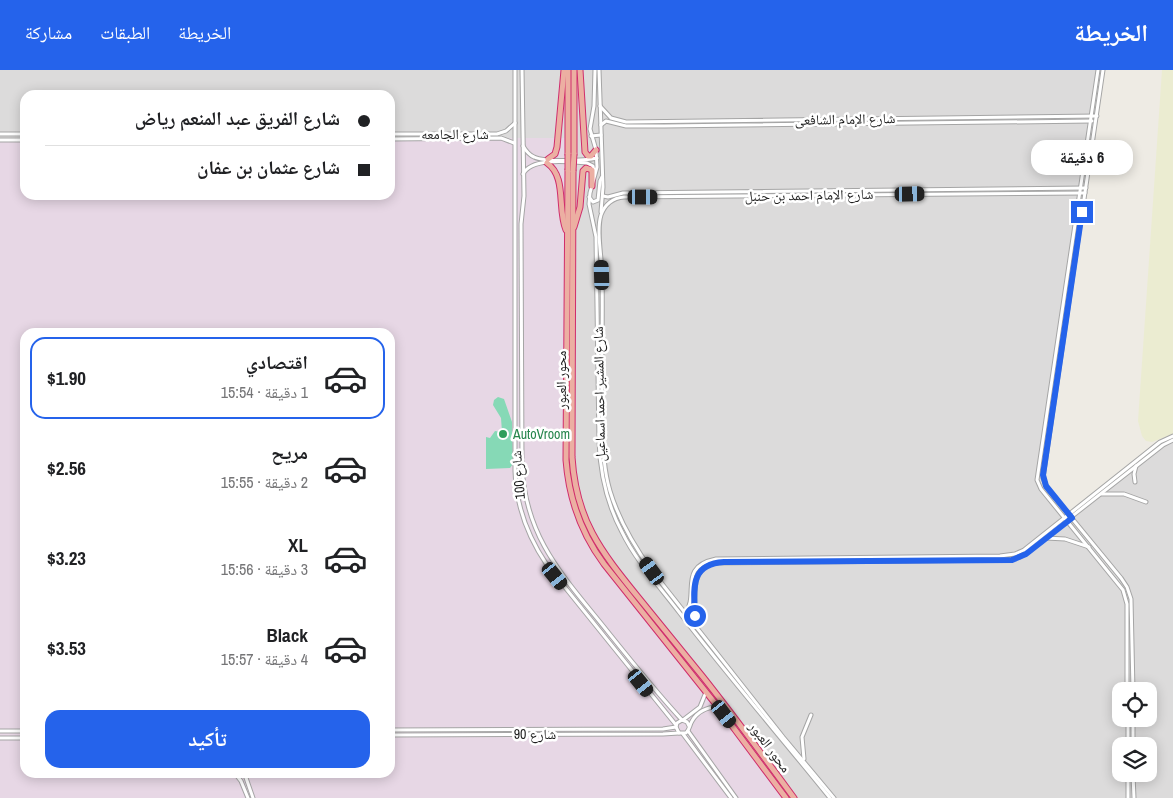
<!DOCTYPE html>
<html lang="ar">
<head>
<meta charset="utf-8">
<style>
  :root { --surface:#fff; --page:#f2f2f2; --text:#202124; --muted:#757577; --line:#e0e0e0; --accent:#2563eb }
  body { margin:0; font-family:"Archivo Narrow","Noto Naskh Arabic",sans-serif; background:var(--page); color:var(--text); direction:rtl; height:100vh; display:flex; flex-direction:column; font-size:19px; white-space:nowrap }
  * { box-sizing:border-box; margin:0 }
  p { font-size:16px; color:var(--muted) }
  .icon { flex:none; width:28px; height:28px; fill:none; stroke:currentColor; stroke-width:2; stroke-linecap:round; stroke-linejoin:round }
  .map { position:relative; flex:1; overflow:hidden; direction:ltr }
  .drawer { position:absolute; left:20px; top:258px; width:375px; height:450px; display:flex; flex-direction:column; background:var(--surface); border-radius:15px; box-shadow:0 2px 12px #0003; direction:rtl }
  .drawer>* { flex:none }
  .hud { position:absolute; left:20px; top:20px; width:375px; height:110px; border-radius:15px; box-shadow:0 2px 12px #0003; direction:rtl; display:grid; align-content:center; height:110px; padding:0 25px; background:var(--surface) }
  .tools { position:absolute; left:1112px; top:612px; display:grid; gap:10px }
  .tools a { display:grid; place-items:center; width:45px; height:45px; border-radius:10px; background:var(--surface); box-shadow:0 2px 12px #0003; font-size:25px }
  .end { position:absolute; width:22px; height:22px; margin:-11px; border:6px solid #2563eb; background:#fff; box-shadow:0 0 0 2px #fff }
  .from { border-radius:50% }
  .bubble { position:absolute; height:35px; border-radius:15px; background:var(--surface); box-shadow:0 2px 12px #0003; font-size:16px; font-weight:800; line-height:35px; text-align:center; direction:rtl }
  .car { position:absolute; width:15px; height:30px; margin:-15px -8px; border-radius:6px; box-shadow:0 0 4px 1px #0007; background:linear-gradient(#222 24%,#8ab4d8 0 40%,#222 0 76%,#8ab4d8 0 86%,#222 0) }
  .hud b { display:flex; align-items:center; gap:18px; height:48px; font-size:19px }
  .hud b+b { border-top:1px solid var(--line) }
  .hud i { width:12px; height:12px; background:var(--text) }
  ul { padding:9px 0 0; list-style:none }
  li { display:flex; align-items:center; gap:15px; height:82px; margin:0 10px 8px; padding:0 15px; border:2px solid transparent; border-radius:15px }
  li div { flex:1 }
  li b { display:block; font-size:19px }
  li em { font-style:normal; font-weight:800 }
  li.current { border-color:var(--accent) }
  li>.icon { width:45px; height:45px; stroke-width:1.5 }
  .action { display:flex; gap:10px; margin-top:auto; padding:10px 25px }
  .action a { flex:1; height:58px; border-radius:15px; background:var(--accent); color:#fff; font-size:20px; font-weight:800; line-height:58px; text-align:center }
  header { display:flex; align-items:center; gap:30px; box-sizing:border-box; height:70px; padding:0 25px; background:var(--accent); color:#fff }
  header strong { font-size:24px }
  nav { display:flex; gap:28px; margin-inline-start:auto; font-size:18px }
  .map>svg:first-child { display:block }
</style>
</head>
<body>
<header>
<strong>الخريطة</strong>
<nav><a>الخريطة</a><a>الطبقات</a><a>مشاركة</a></nav>
</header>
<div class="map">
<svg width="1173" height="728" viewBox="0 0 1173 728">
  <rect width="100%" height="100%" fill="#eeebe4"/>
  <!-- residential -->
  <path fill="#dcdbdb" fill-rule="evenodd" d="M0,0H1101L1041,412L1068,447L1163,372L1173,368V728H789L716,630L602,486L588,463L577,438L569,398L571,68H390V25H25V68H0ZM1121,621H1149V649H1121ZM1121,676H1149V704H1121Z"/>
  <!-- industrial -->
  <path fill="#e7d7e5" fill-rule="evenodd" d="M0,68H25V125H390V68H571L569,398L577,438L588,463L602,486L716,630L789,728H0ZM25,262H390V702H25Z"/>
  <!-- farmland -->
  <path fill="#ebecd1" d="M1162,0H1173V364L1152,372L1146,371L1142,366L1138,351Z"/>
  <!-- pitch -->
  <path fill="#86d9b6" d="M498,327L504,329L512,352L513,394L510,398L486,399V367L490,368L495,361L502,362L501,348L493,335L494,330Z"/>
  <g fill="none" stroke-linecap="round" stroke-linejoin="round">
    <!-- tertiary casing -->
    <g stroke="#a5a5a5" stroke-width="5">
      <g id="tertiary">
        <path d="M515,0V401C516,435 528,467 547,495L676,655"/>
        <path d="M522,0L524,126L521,154L522,395C525,469 565,508 608,562C632,592 656,622 682,650"/>
        <path d="M595,0L594,36L590,59L596,80L597,97L590,123L589,134L596,167L599,371C600,403 607,434 622,462C636,491 660,517 679,542C728,606 780,666 830,728"/>
        <path d="M599,0L603,117L601,142"/>
        <path d="M1098,0L1037,410L1041,419L1123,520L1127,534V621"/>
        <path d="M1103,0L1043,408L1047,418L1121,508L1127,517L1131,529L1133,621"/>
        <path d="M600,36L611,48L626,52L1097,46"/>
        <path d="M601,55L606,51L626,56H664L1092,51"/>
        <path d="M0,64H25"/>
        <path d="M390,64H497L506,61L515,53"/>
        <path d="M591,66L601,65"/>
        <path d="M390,69L501,68L514,73"/>
        <path d="M0,70H25"/>
        <path d="M523,76C526,81 529,85 534,87C544,92 585,91 597,88"/>
        <path d="M523,104C532,87 570,92 587,93L593,96L594,101"/>
        <path d="M603,126L608,127L623,123L1086,118"/>
        <path d="M589,127L593,132L598,130L600,111L602,107"/>
        <path d="M1135,412L1134,404L1136,396"/>
        <path d="M1102,424H1124L1146,432"/>
        <path d="M1046,468L1065,469L1089,477"/>
        <path d="M685,544C700,524 677,497 716,489L1000,486L1015,484L1024,480L1160,372L1173,366"/>
        <path d="M694,554C698,533 686,501 714,493L1006,490L1020,487L1163,375L1173,370"/>
        <path d="M1128,649V676"/>
        <path d="M1133,649V676"/>
        <path d="M683,650L700,637L706,622"/>
        <path d="M689,656L687,652L682,650L677,653L676,657L679,663H686C690,659 689,656 692,651C697,642 707,637 717,637"/>
        <path d="M390,660L663,659L676,657"/>
        <path d="M0,661H25"/>
        <path d="M688,661L736,728"/>
        <path d="M683,664L731,728"/>
        <path d="M390,665L663,664L679,663"/>
        <path d="M0,668H25"/>
        <path d="M804,689L802,667L811,645"/>
        <path d="M234,702L241,711L248,728"/>
        <path d="M244,702L253,728"/>
        <path d="M1128,704V728"/>
        <path d="M1133,704L1134,728"/>
        <path d="M834,728L783,667L652,501C634,476 619,451 610,421C603,397 603,374 602,349C601,301 603,253 602,205C602,188 596,161 601,145C605,134 613,128 624,127L1085,123"/>
      </g>
    </g>
    <!-- trunk casing -->
    <g stroke="#d02d6c" stroke-width="7">
      <g id="trunk">
        <path d="M568,0V84"/>
        <path d="M580,0L585,82L588,86H591L596,80"/>
        <path d="M574,84V0"/>
        <path d="M548,89L555,84L557,77L564,0"/>
        <path d="M547,93C567,107 557,138 566,160"/>
        <path d="M568,100L566,390C569,429 581,463 604,494L718,637L786,728"/>
        <path d="M573,101L572,387C576,450 600,480 638,527C660,554 681,580 703,607C734,646 764,687 794,728"/>
        <path d="M574,157L580,137L583,101L586,98L592,100V116"/>
      </g>
    </g>
    <!-- tertiary -->
    <use href="#tertiary" stroke="#fff" stroke-width="3"/>
    <!-- trunk -->
    <use href="#trunk" stroke="#ecafa2" stroke-width="5"/>
    <!-- trunk-bridge casing -->
    <g stroke="#d02d6c" stroke-width="7" stroke-linecap="butt">
      <g id="trunk-bridge">
        <path d="M568,100V84"/>
        <path d="M573,101L574,84"/>
      </g>
    </g>
    <!-- trunk-bridge -->
    <use href="#trunk-bridge" stroke="#ecafa2" stroke-width="5"/>
  </g>
  <g fill="none" stroke-linecap="round" stroke-linejoin="round">
    <!-- route -->
    <path stroke="#2563eb" stroke-width="6" d="M695,546C694,520 689,494 724,492L1012,490L1026,484L1072,448L1046,416L1043,405L1082,142"/>
  </g>
  <!-- markers -->
  <circle fill="#2e9e5b" stroke="#fff" stroke-width="2" cx="503" cy="364" r="5"/>
  <g text-anchor="middle" stroke-width="5" stroke-linejoin="round" paint-order="stroke">
    <!-- street labels -->
    <g font-size="14" fill="#1e1e1e" stroke="#fff">
      <text transform="translate(845 49) rotate(-1)" y="5">شارع الإمام الشافعى</text>
      <text x="455" y="69">شارع الجامعه</text>
      <text transform="translate(809 125) rotate(-1)" y="5">شارع الإمام احمد بن حنبل</text>
      <text transform="translate(561 310) rotate(-90)" y="5">محور العبور</text>
      <text transform="translate(599 324) rotate(-91)" y="5">شارع المشير احمد اسماعيل</text>
      <text transform="translate(518 405) rotate(-95)" y="5">شارع 100</text>
      <text x="535" y="669">شارع 90</text>
      <text transform="translate(770 677) rotate(53)" y="5">محور العبور</text>
    </g>
    <!-- leisure labels -->
    <g font-size="14" fill="#27864d" stroke="#fff" text-anchor="start">
      <text x="513" y="369">AutoVroom</text>
    </g>
  </g>
</svg>
<div class="tools">
<a><svg class="icon" aria-label="locate" viewBox="0 0 24 24"><circle cx="12" cy="12" r="6"/><path d="M12 2v4M12 18v4M2 12h4M18 12h4"/></svg></a>
<a><svg class="icon" aria-label="layers" viewBox="0 0 24 24"><path d="M12 4l9 5-9 5-9-5zM3 14l9 5 9-5"/></svg></a>
</div>
<i class="end from" style="left:695px;top:546px"></i>
<i class="end" style="left:1082px;top:142px"></i>
<div class="bubble" style="left:1031px;top:70px;width:102px">6 دقيقة</div>
<i class="car" style="left:910px;top:124px;rotate:89deg"></i>
<i class="car" style="left:643px;top:127px;rotate:90deg"></i>
<i class="car" style="left:602px;top:205px;rotate:358deg"></i>
<i class="car" style="left:652px;top:501px;rotate:324deg"></i>
<i class="car" style="left:555px;top:506px;rotate:141deg"></i>
<i class="car" style="left:641px;top:613px;rotate:141deg"></i>
<i class="car" style="left:724px;top:644px;rotate:143deg"></i>
<div class="hud">
<b><i class="from"></i>شارع الفريق عبد المنعم رياض</b>
<b><i></i>شارع عثمان بن عفان</b>
</div>
<section class="drawer">
<ul>
<li class="current"><svg class="icon" aria-label="car" viewBox="0 0 24 24"><path d="M5 17H2v-5l4-1 3-4h7l3 4 3 1v5h-3M9 17h6M6 11h13"/><circle cx="7" cy="17" r="2"/><circle cx="17" cy="17" r="2"/></svg><div><b>اقتصادي</b><p>1 دقيقة · 15:54</p></div><em>$1.90</em></li>
<li><svg class="icon" aria-label="car" viewBox="0 0 24 24"><path d="M5 17H2v-5l4-1 3-4h7l3 4 3 1v5h-3M9 17h6M6 11h13"/><circle cx="7" cy="17" r="2"/><circle cx="17" cy="17" r="2"/></svg><div><b>مريح</b><p>2 دقيقة · 15:55</p></div><em>$2.56</em></li>
<li><svg class="icon" aria-label="car" viewBox="0 0 24 24"><path d="M5 17H2v-5l4-1 3-4h7l3 4 3 1v5h-3M9 17h6M6 11h13"/><circle cx="7" cy="17" r="2"/><circle cx="17" cy="17" r="2"/></svg><div><b>XL</b><p>3 دقيقة · 15:56</p></div><em>$3.23</em></li>
<li><svg class="icon" aria-label="car" viewBox="0 0 24 24"><path d="M5 17H2v-5l4-1 3-4h7l3 4 3 1v5h-3M9 17h6M6 11h13"/><circle cx="7" cy="17" r="2"/><circle cx="17" cy="17" r="2"/></svg><div><b>Black</b><p>4 دقيقة · 15:57</p></div><em>$3.53</em></li>
</ul>
<div class="action"><a>تأكيد</a></div>
</section>
</div>
</body>
</html>
